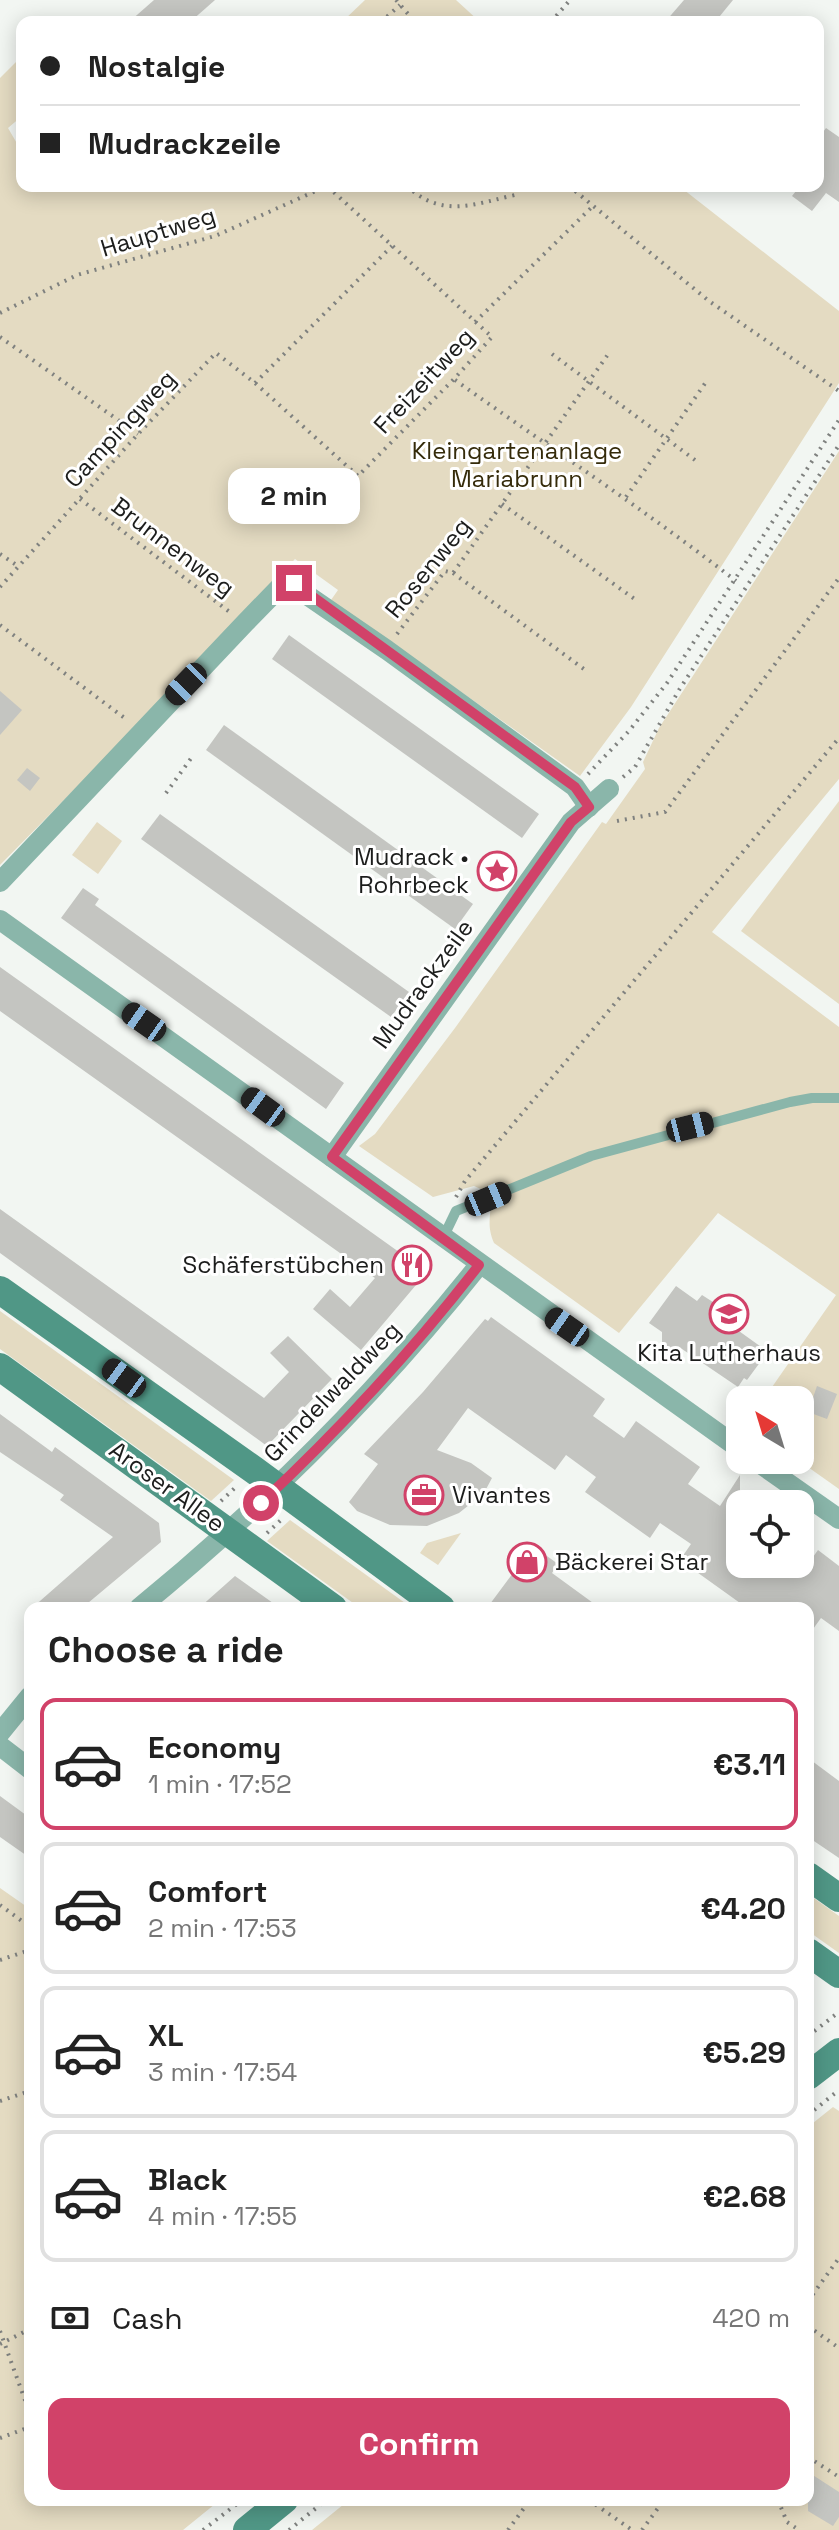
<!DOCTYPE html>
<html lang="en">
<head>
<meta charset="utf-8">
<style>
  :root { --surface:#fff; --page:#f6f6f6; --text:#222; --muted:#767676; --line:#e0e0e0; --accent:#d14269 }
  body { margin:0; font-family:"Space Grotesk",sans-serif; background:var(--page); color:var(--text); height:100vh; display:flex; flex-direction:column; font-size:30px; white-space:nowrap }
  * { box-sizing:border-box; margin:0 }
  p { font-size:26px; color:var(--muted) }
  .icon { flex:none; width:44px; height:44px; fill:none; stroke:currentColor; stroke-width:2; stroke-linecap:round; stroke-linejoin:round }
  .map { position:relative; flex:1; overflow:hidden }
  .drawer { position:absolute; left:24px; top:1602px; width:790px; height:904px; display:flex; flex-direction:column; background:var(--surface); border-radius:16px; box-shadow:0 4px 20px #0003 }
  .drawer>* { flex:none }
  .top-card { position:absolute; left:16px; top:16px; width:808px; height:176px; border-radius:16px; box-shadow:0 4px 20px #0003; display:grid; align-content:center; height:176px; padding:0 24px; background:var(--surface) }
  .needle { width:52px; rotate:322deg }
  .fabs { position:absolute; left:726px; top:1386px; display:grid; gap:16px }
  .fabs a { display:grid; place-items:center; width:88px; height:88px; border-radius:16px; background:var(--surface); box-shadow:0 4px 20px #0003; font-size:40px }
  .end { position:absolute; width:36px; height:36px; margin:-18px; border:10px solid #d14269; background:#fff; box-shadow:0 0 0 4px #fff }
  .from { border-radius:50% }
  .bubble { position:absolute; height:56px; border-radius:16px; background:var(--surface); box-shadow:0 4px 20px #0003; font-size:26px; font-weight:700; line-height:56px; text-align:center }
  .car { position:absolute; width:24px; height:48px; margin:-24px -12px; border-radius:10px; box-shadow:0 0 6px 2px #0007; background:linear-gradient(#222 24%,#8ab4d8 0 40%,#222 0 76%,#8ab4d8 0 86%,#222 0) }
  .top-card b { display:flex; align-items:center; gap:28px; height:76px; font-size:30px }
  .top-card b+b { border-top:2px solid var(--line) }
  .top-card i { width:20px; height:20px; background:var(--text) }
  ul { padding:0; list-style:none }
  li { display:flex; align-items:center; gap:24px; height:132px; margin:0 16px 12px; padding:0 8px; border:4px solid var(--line); border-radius:16px }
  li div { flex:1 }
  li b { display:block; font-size:30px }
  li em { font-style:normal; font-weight:700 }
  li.current { border-color:var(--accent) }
  li>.icon { width:72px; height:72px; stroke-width:1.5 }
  h2 { padding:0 24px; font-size:36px; line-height:96px }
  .pay { display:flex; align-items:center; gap:20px; height:88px; padding:0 24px; font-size:30px }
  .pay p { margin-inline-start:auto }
  .button { display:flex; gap:16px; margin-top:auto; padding:16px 24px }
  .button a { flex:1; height:92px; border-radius:16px; background:var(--accent); color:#fff; font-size:32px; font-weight:700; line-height:92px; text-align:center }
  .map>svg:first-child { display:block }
</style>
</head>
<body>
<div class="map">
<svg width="839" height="2530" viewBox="0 0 839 2530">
  <rect width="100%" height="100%" fill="#f2f6f2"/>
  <!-- green -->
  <g fill="#e4dbc2">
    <path d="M365,0H456L480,22H342Z"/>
    <path d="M22,56V116L8,128L22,152V186H679L839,311V383L631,707L580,776L331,600L338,590L295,559L136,727L0,865V78Z"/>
    <path d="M839,451V779L712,932L839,1027V1489L798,1460L800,1400H763L836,1295L718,1213L619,1333L494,1243C485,1222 493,1213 490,1193L474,1186L433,1197L359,1146L375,1134L455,1028L602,822L606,824L645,769L643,762L659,728Z"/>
    <path d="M839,801V1004L741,931Z"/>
    <path d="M97,822L122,841L98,874L72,855Z"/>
    <path d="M0,1311L234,1480L211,1501L0,1349Z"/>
    <path d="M290,1520L412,1608H360L267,1541Z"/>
    <path d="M461,1533L438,1565L420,1553L427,1543Z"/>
    <path d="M0,1888L30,1909V2500H220L183,2530H0Z"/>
    <path d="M808,1894L839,1916V1953L808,1931Z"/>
    <path d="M833,2107L839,2111V2530H312L349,2500H808V2127Z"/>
  </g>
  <!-- building -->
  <g fill="#c4c5c1">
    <path d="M154,0H215L190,22H129Z"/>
    <path d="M684,0H733L715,22H665Z"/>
    <path d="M826,128L839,137V202L826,193L812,211L792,196L800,186H818V139Z"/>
    <path d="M289,635L539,814L522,838L272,659Z"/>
    <path d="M0,691L22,710L0,735Z"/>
    <path d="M224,725L473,904L455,929L206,750Z"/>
    <path d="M27,768L40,778L30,791L17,780Z"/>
    <path d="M160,814L409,992L391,1017L141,839Z"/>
    <path d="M83,888L99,899L95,905L344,1083L326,1109L61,918Z"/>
    <path d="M0,967L427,1272L361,1350L313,1309L330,1289L350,1307L375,1278L0,1011Z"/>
    <path d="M0,1209L264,1398L289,1372L270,1353L288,1336L332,1379L267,1446L0,1253Z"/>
    <path d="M676,1286L697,1301L702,1295L716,1304L711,1311L764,1349L758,1358L761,1361L747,1380L744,1378L738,1387L682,1349L671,1353L662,1348V1332L649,1323Z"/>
    <path d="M491,1317L605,1399L593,1416L624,1438L636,1421L700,1467L688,1484L720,1506L740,1475V1564H808L818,1550L839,1566V1631L821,1618L808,1636V1608H747L680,1560L691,1544L660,1523L650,1538L585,1492L596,1477L566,1455L555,1470L468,1408L437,1450L471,1463L492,1478L484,1493L459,1513L427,1526L390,1525L357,1511L349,1502L378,1464L364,1454L423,1392L485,1319L488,1321Z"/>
    <path d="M817,1386L837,1394L827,1419L808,1412Z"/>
    <path d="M0,1414L52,1452L55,1447L159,1523L161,1542L82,1608H32L113,1537L60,1500L64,1495L0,1452Z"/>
    <path d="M533,1546L558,1564L552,1573L600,1608H487Z"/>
    <path d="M235,1576L280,1608H199Z"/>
    <path d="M808,1758L839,1781V1858L808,1837Z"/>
    <path d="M0,1796L30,1818V1858L0,1837Z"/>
    <path d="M808,2472L839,2492V2517L833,2526L808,2511Z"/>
  </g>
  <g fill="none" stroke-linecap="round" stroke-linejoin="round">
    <!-- path -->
    <g stroke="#7f817f" stroke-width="4" stroke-dasharray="2 6" stroke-linecap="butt">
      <path d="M396,0L415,22"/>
      <path d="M381,22L400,5"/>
      <path d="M551,22L570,0"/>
      <path d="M407,186C442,219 474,204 515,195"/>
      <path d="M569,186L709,301L839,391"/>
      <path d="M0,313L77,275L215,236L327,186"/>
      <path d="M475,322L593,206"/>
      <path d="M0,337L138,434"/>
      <path d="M552,354L695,460"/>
      <path d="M455,380C549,447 645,510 736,581"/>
      <path d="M255,383L392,246"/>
      <path d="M626,497L706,382"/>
      <path d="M80,499L231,613"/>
      <path d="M502,504L636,600"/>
      <path d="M0,554L18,566"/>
      <path d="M453,573L588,672"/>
      <path d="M0,587L138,434L216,353L255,383L358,476L454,379L492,337L327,186"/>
      <path d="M0,625L126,719"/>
      <path d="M397,634L445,571L453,573L609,353"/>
      <path d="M588,774L629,731L667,683L839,420"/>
      <path d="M623,777L635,767L679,690L839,445"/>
      <path d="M166,793L192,757"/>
      <path d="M617,821L665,812L839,578"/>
      <path d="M456,1197L465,1181L839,738"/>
      <path d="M221,1501L238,1485"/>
      <path d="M267,1533L281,1520"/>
      <path d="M0,1905L30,1927"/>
      <path d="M0,1960L30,1950"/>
      <path d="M808,2036L839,2012"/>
      <path d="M0,2101L30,2091"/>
      <path d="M808,2115L839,2090"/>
      <path d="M808,2301L839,2258"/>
      <path d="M808,2326L839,2348"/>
      <path d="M0,2331L30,2414"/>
      <path d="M0,2344L30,2329"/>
      <path d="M0,2438L30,2427"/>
      <path d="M808,2457L839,2477"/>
      <path d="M589,2500L632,2530"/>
      <path d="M778,2500L787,2522L799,2530"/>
      <path d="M203,2530L242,2500"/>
      <path d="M289,2530L326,2500"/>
      <path d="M508,2530L530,2500"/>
      <path d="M642,2530L664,2500"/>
    </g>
    <!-- lane -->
    <path stroke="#8ab6aa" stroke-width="10" d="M443,1238L456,1211L591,1156L790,1102L812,1098H839"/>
    <!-- street -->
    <g stroke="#8ab6aa" stroke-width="20">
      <path d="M0,882L245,623L281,586L288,582L387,650L575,787L589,807"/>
      <path d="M0,920L740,1449"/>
      <path d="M332,1157L571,822L609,789"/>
      <path d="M755,1460L839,1519"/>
      <path d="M139,1608C265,1505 378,1392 479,1265"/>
      <path d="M0,1733L30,1696"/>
      <path d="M0,1746L30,1769"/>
    </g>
    <!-- secondary -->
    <g stroke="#509786" stroke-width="28">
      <path d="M0,1290L254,1470L441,1608"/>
      <path d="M0,1367L333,1608"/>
      <path d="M808,1876L839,1898"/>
      <path d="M808,1952L839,1974"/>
      <path d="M808,2076L839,2052"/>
      <path d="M247,2530L284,2500"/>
    </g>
  </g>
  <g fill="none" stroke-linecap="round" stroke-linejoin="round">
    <!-- route -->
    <path stroke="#d14269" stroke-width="10" d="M261,1503C340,1429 413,1350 479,1265L332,1157L571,822L589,807L575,787L294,583"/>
  </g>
  <!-- icons -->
  <defs>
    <g id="sight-ring" transform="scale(2)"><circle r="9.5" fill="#fff" stroke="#d14269" stroke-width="1.5"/><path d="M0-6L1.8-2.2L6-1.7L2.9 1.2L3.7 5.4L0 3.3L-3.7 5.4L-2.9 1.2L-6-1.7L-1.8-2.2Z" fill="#d14269"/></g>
    <g id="restaurant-ring" transform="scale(2)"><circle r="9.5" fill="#fff" stroke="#d14269" stroke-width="1.5"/><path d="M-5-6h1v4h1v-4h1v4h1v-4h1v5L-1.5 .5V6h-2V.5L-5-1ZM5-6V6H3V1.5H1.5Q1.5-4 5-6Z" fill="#d14269"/></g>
    <g id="school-ring" transform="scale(2)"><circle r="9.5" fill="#fff" stroke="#d14269" stroke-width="1.5"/><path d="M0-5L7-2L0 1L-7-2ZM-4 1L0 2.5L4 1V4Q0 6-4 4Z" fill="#d14269"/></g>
    <g id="office-ring" transform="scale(2)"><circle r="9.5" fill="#fff" stroke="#d14269" stroke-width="1.5"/><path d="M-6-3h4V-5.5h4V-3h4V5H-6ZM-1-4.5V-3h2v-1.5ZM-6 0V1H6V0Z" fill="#d14269"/></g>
    <g id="shop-ring" transform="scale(2)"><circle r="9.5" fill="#fff" stroke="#d14269" stroke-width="1.5"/><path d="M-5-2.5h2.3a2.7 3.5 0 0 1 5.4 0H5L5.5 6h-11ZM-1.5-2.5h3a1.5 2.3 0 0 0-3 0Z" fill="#d14269"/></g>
  </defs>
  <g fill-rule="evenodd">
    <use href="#sight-ring" x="497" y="871"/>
    <use href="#restaurant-ring" x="412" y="1265"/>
    <use href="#school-ring" x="729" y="1314"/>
    <use href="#office-ring" x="424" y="1495"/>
    <use href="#shop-ring" x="527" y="1562"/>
  </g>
  <g text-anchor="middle" stroke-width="6" stroke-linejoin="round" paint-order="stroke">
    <!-- street labels -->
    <g font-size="24" fill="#1c1d1c" stroke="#fff">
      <text transform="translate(158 232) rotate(-17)" y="8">Hauptweg</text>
      <text transform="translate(424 381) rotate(-47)" y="8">Freizeitweg</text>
      <text transform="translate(120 429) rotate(-47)" y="8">Campingweg</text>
      <text transform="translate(173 547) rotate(37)" y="8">Brunnenweg</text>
      <text transform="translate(428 568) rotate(-51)" y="8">Rosenweg</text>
      <text transform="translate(423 984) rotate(-54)" y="8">Mudrackzeile</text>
      <text transform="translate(332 1392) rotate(-46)" y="8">Grindelwaldweg</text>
      <text transform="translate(167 1487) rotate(36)" y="8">Aroser Allee</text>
    </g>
    <!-- park labels -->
    <g font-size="24" fill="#352b0a" stroke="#fff">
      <text x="517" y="459">Kleingartenanlage<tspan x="517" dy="28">Mariabrunn</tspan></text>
    </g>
    <!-- poi labels -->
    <g font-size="24" fill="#1c1d1c" stroke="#fff" text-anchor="end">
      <text x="469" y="865">Mudrack •<tspan x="469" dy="28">Rohrbeck</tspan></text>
      <text x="384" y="1273">Schäferstübchen</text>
      <text x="729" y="1361" text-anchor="middle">Kita Lutherhaus</text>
      <text x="452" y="1503" text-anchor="start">Vivantes</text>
      <text x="555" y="1570" text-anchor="start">Bäckerei Star</text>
    </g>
  </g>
</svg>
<div class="fabs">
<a><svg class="needle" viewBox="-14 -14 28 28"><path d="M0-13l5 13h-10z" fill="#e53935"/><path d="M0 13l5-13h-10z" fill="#767676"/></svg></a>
<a><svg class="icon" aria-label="locate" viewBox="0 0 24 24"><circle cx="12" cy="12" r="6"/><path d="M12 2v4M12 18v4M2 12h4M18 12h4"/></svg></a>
</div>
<i class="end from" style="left:261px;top:1503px"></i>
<i class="end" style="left:294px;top:583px"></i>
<div class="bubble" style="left:228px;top:468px;width:132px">2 min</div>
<i class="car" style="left:186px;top:684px;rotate:224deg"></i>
<i class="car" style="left:144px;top:1022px;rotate:305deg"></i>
<i class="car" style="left:263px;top:1107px;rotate:306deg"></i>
<i class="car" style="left:690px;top:1127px;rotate:76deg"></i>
<i class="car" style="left:488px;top:1199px;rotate:67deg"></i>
<i class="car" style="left:567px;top:1327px;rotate:305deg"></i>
<i class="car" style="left:124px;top:1378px;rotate:306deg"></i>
<div class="top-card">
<b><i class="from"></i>Nostalgie</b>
<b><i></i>Mudrackzeile</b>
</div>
<section class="drawer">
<h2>Choose a ride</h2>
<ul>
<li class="current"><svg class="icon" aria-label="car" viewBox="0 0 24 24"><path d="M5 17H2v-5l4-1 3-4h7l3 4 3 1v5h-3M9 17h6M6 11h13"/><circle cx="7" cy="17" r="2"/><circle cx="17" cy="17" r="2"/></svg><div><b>Economy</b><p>1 min · 17:52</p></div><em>€3.11</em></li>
<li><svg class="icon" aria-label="car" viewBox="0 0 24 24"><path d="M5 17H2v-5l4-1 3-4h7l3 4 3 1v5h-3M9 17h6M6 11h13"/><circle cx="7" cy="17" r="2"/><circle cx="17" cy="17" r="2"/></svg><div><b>Comfort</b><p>2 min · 17:53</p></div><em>€4.20</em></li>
<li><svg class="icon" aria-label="car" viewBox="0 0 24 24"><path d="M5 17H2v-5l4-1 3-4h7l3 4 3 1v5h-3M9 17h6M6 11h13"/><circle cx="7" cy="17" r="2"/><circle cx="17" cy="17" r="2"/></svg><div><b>XL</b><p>3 min · 17:54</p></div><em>€5.29</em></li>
<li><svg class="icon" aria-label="car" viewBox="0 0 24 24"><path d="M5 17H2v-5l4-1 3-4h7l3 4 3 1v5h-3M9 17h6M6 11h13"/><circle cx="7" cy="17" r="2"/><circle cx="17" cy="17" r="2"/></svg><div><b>Black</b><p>4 min · 17:55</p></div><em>€2.68</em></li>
</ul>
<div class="pay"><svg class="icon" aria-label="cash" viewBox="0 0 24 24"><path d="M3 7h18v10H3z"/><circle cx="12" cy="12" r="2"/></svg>Cash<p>420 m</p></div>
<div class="button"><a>Confirm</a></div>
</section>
</div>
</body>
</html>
